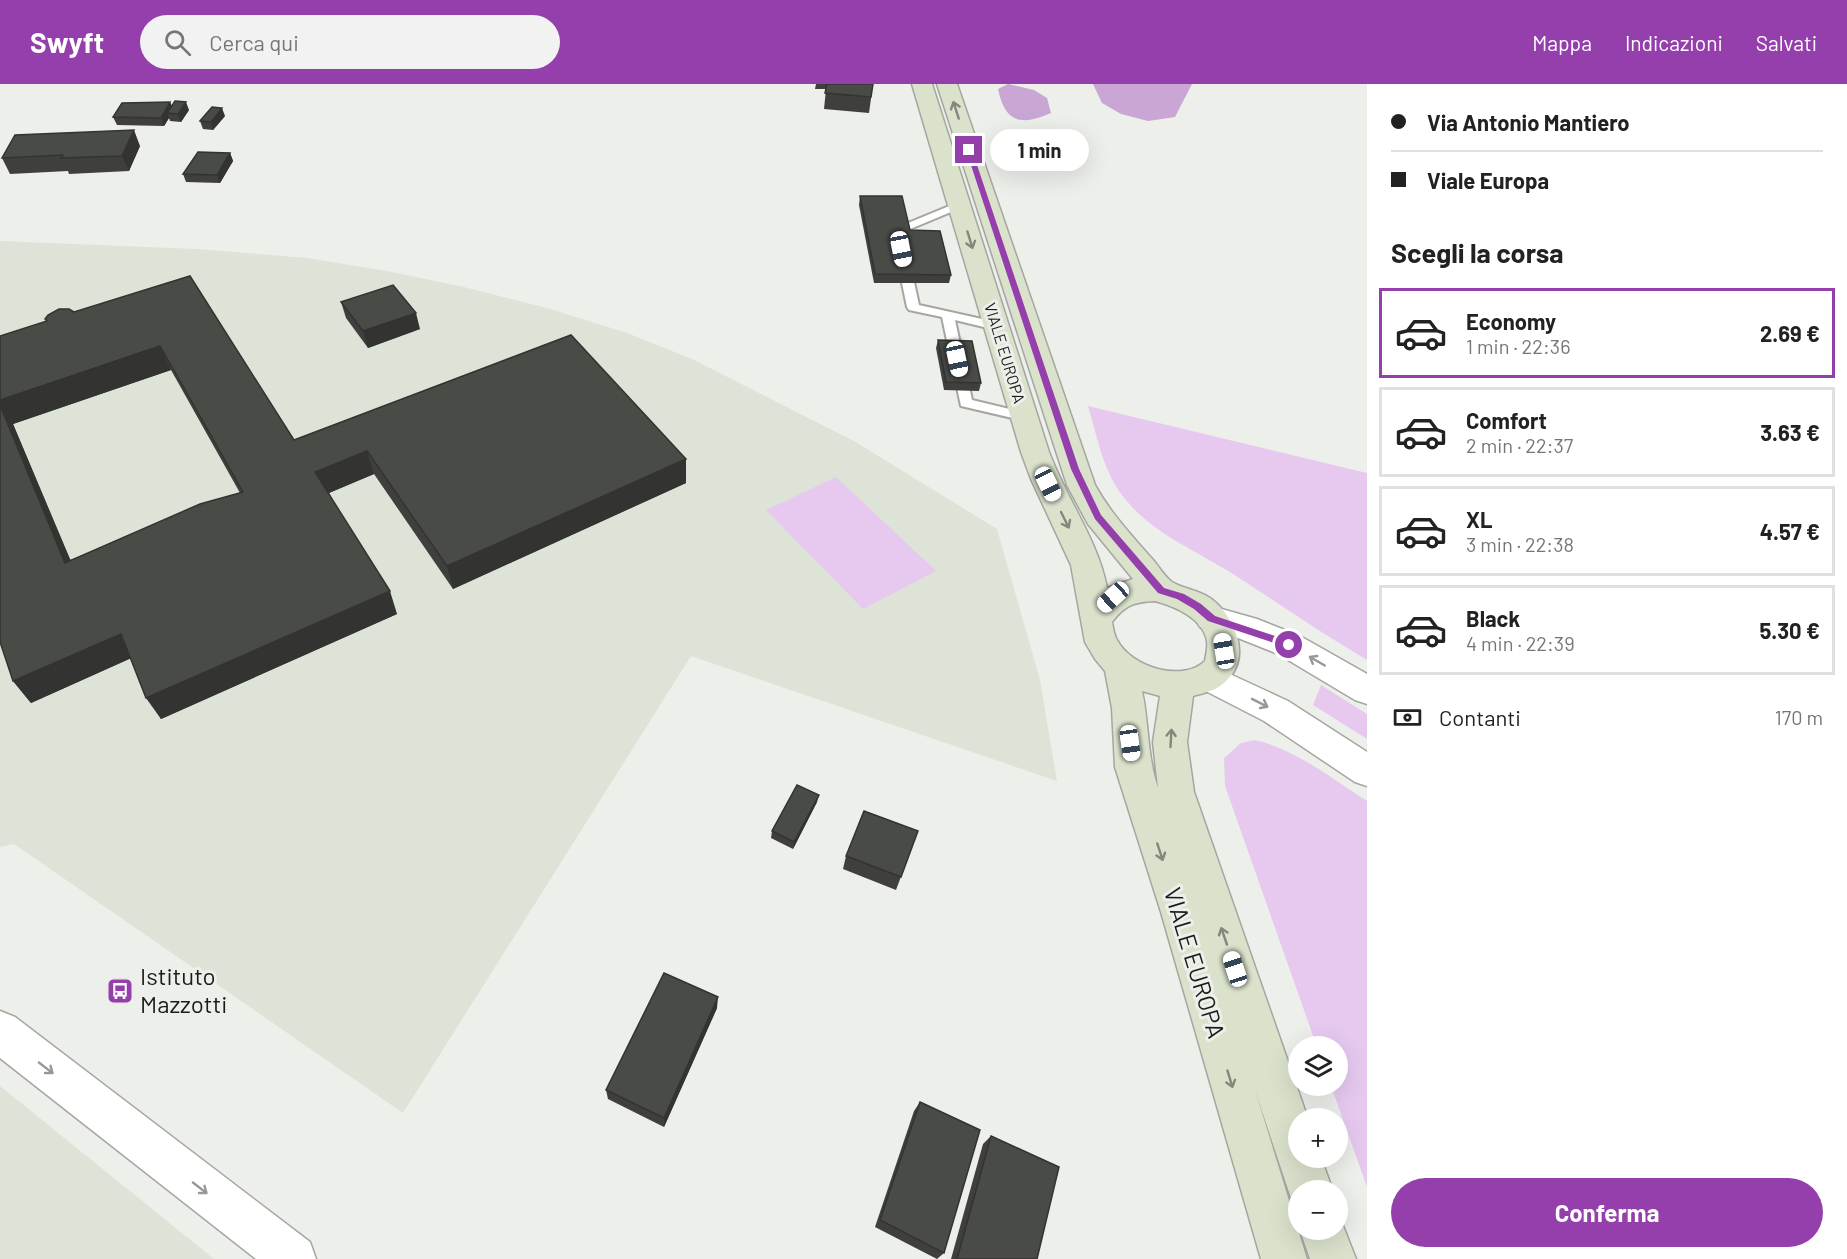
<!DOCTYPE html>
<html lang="it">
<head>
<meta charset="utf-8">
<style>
  :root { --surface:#fff; --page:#f2f2f2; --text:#222; --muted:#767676; --line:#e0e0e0; --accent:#953fac }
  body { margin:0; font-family:Barlow,sans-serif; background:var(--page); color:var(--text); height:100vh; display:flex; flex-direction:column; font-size:22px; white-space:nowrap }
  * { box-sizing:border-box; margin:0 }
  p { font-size:20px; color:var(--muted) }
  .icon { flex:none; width:33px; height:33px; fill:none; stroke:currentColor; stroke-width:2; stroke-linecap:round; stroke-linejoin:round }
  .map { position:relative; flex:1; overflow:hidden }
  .panel { display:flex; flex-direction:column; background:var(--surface); width:480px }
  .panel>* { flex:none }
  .guide { display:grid; align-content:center; height:132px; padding:0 24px; background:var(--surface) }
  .tools { position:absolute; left:1288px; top:952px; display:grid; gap:12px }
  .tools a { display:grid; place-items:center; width:60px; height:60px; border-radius:50%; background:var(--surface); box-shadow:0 6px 24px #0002; font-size:30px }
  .end { position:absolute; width:27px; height:27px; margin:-14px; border:8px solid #953fac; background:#fff; box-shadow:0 0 0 3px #fff }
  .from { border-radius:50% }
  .bubble { position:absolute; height:42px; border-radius:21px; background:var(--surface); box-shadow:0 6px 24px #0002; font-size:20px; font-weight:700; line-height:42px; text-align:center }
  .car { position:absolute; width:18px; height:36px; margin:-18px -9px; border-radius:8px; box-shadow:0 0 4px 2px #0007; background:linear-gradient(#fff 24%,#345 0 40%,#fff 0 76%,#345 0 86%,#fff 0) }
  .guide b { display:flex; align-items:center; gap:21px; height:57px; font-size:22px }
  .guide b+b { border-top:2px solid var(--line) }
  .guide i { width:15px; height:15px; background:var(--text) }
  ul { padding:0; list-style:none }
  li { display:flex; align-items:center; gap:18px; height:90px; margin:0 12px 9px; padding:0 12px; border:3px solid var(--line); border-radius:0px }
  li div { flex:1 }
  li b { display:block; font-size:22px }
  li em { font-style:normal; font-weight:700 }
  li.active { border-color:var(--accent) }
  li>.icon { width:54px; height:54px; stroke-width:1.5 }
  h2 { padding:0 24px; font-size:27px; line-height:72px }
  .pay { display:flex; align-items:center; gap:15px; height:66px; padding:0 24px; font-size:22px }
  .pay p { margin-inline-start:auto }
  .cta { display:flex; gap:12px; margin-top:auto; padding:12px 24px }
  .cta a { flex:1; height:69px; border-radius:36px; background:var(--accent); color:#fff; font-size:24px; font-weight:700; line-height:69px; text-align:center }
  header { display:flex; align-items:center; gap:36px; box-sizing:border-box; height:84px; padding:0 30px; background:var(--accent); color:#fff }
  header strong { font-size:28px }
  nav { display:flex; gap:33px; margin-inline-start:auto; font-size:21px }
  .search { width:420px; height:54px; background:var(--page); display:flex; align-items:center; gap:15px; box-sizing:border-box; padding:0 21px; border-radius:33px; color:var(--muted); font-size:22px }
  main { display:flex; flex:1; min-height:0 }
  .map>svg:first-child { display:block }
</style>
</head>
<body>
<header>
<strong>Swyft</strong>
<div class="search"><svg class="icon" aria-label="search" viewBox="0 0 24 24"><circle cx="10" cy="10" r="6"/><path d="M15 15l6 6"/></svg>Cerca qui</div>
<nav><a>Mappa</a><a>Indicazioni</a><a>Salvati</a></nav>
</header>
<main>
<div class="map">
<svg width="1367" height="1175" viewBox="0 0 1367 1175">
  <rect width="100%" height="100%" fill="#edefea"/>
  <!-- built -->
  <g fill="#dee3d7">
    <path d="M0,157L197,165L307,174L387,187L464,203L547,224L627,249L692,275L854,357L997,445L1040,596L1057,697L691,572L403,1029L14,760L0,763Z"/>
    <path d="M0,1002L214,1175H0Z"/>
  </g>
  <!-- green -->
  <g fill="#e7c9f0">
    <path d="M1088,322L1367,389V576C1321,549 1278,519 1233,490C1192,464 1145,447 1117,404C1102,380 1096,349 1088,322Z"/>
    <path d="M836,393L936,487L863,525L766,426Z"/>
    <path d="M1321,601L1367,630V655L1313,621Z"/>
    <path d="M1255,656C1297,666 1331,694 1367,717V1103L1331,1002H1338V963H1317L1225,702L1224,674L1241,659Z"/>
  </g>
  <!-- forest -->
  <g fill="#caa6d4">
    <path d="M1008,0L1034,6L1047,14L1051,29C1021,42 1005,39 998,5Z"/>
    <path d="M1093,0H1192L1175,33L1148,37L1121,30L1102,19Z"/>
  </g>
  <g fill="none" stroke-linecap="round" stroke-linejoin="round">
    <!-- lane casing -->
    <g stroke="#a4a6a1" stroke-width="4">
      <path id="lane" d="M959,118L965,121L963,123L903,148L919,221L1000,239L1002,242L996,246L955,236L972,316L1030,330L1032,333L1030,336L1025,337L961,322L942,233L909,226L907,223L891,146Z"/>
    </g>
    <!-- street casing -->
    <g stroke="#a4a6a1" stroke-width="3">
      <g id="street">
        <path d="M1211,522L1257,535L1300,552L1367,590V620L1355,616L1278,570L1238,554L1200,543L1195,534L1200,525Z"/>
        <path d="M1208,580L1288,617L1367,668V702L1355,698L1264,637L1196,602L1191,593L1196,584Z"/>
        <path d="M0,927L15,933L310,1158L316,1175H256L0,974Z"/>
      </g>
    </g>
    <!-- secondary casing -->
    <g stroke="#a4a6a1" stroke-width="3">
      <g id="secondary">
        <path d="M912,0H932L1049,368C1066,414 1098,456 1107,504L1133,495L1088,440L1067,401L937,0H957L1095,401C1111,430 1132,452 1154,477C1159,483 1165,493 1172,498C1181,504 1198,506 1210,514C1235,532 1252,573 1226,597C1218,606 1204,609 1193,612L1187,658L1194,708L1308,1035H1299V1074H1321L1333,1107H1299V1125L1294,1123L1255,1006L1307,1175H1261L1161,828L1115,683L1112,624L1105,587L1095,575L1085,558L1071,481L1031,395L1021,368ZM1155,517C1174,522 1203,534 1207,557C1208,563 1206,571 1205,577C1182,599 1131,583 1117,556C1114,551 1113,544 1112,538C1125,521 1134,518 1155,517ZM1142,607L1160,612L1153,658L1158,704C1147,672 1149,639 1142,607Z"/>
        <path d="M1338,1129L1356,1175H1310L1300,1146H1338Z"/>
      </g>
    </g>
    <!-- lane -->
    <use href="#lane" fill="#fff" fill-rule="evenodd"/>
    <!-- street -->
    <use href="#street" fill="#fff" fill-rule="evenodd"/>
    <!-- secondary -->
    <use href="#secondary" fill="#dae2cc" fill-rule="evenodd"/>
  </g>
  <!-- wall -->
  <g fill="#3f403d" fill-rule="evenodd">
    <path d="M816,0H873L869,29L824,25L826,5H815Z"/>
    <path d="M170,18L172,22L189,26L181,38L170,37L169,34L164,42L117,41L113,33Z"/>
    <path d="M225,32L213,46L203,45L200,37Z"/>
    <path d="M140,62L129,87L69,90L68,87L10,90L2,74Z"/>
    <path d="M230,69L233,77L220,99L186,98L183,90Z"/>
    <path d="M860,112L910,146L951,191L949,199H874L859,121Z"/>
    <path d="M190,192L294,356L686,399L453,505L374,390L329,409L397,530L161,635L131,574L31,619L13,597L0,252L47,238L45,235L74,228ZM171,286L240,409L70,476L13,340Z"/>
    <path d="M341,218L420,245L368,264L346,234Z"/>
    <path d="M938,256L981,299L979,307L944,306L936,264Z"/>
    <path d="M817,718L793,765L771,754L772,747Z"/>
    <path d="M918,747L896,806L843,785L846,772Z"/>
    <path d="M717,924L664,1043L608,1015L606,1006Z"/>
    <path d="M920,1018L944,1169L937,1175L875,1143L914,1027Z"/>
    <path d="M991,1052L1037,1175H951L983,1060Z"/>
  </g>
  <!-- shaded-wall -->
  <g fill="#333432">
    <path d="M170,18L173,26L167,29L169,34L164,42L161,34Z"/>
    <path d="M186,18L189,26L181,38L178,30Z"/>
    <path d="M222,24L225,32L213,46L211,38Z"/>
    <path d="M134,46L140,62L129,87L122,72Z"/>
    <path d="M230,69L233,77L220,99L217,91Z"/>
    <path d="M416,229L420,245L368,264L363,247Z"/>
    <path d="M160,262L171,286L13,340L81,501L65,479L0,321V316Z"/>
    <path d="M367,367L374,390L324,411L315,388Z"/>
    <path d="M686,375V399L453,505L447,482Z"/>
    <path d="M390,507L397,530L161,635L146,614Z"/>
    <path d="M121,550L136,572L31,619L13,597Z"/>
    <path d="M819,711L817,718L793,765L794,758Z"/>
    <path d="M718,913L717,924L664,1043V1034Z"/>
  </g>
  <!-- building -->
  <g fill="#494b47" stroke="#333432" stroke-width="1.5">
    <path d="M827,0H873L871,13L825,9Z"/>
    <path d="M175,17L186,18L178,30L167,29Z"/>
    <path d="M170,18L161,34L113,33L122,19Z"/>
    <path d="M212,23L222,24L211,38L200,37Z"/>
    <path d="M134,46L122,72L61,74L63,71L2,74L15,51Z"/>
    <path d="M198,68L230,69L217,91L183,90Z"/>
    <path d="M860,112H902L910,146L940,147L951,191L875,190Z"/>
    <path d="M190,192L294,356L571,251L686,375L447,482L367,367L315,388L390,507L146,614L121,550L13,597L0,558V321L65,479L200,420L243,408L160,262L0,316V252L47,237L45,235L48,231L59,225H69L74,228Z"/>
    <path d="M393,201L416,229L363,247L341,218Z"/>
    <path d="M938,256L972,257L981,299L946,298Z"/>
    <path d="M797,701L819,711L794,758L772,747Z"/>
    <path d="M864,727L918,747L901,793L846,772Z"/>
    <path d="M664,889L718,913L664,1034L606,1006Z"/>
    <path d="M920,1018L980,1046L944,1169L880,1136Z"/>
    <path d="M991,1052L1059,1083L1037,1175H957Z"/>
  </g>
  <!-- one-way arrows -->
  <defs><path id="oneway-shaft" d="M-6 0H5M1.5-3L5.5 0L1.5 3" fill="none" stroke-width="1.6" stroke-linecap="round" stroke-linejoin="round" transform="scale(1.5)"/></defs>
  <g stroke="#84887c">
    <use href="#oneway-shaft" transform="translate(956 26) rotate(-108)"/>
    <use href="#oneway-shaft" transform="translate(970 156) rotate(73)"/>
    <use href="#oneway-shaft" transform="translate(1065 436) rotate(64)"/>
    <use href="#oneway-shaft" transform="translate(1171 654) rotate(-87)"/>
    <use href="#oneway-shaft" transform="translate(1160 768) rotate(72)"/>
    <use href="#oneway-shaft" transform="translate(1224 852) rotate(-109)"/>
    <use href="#oneway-shaft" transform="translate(1230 995) rotate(73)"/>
  </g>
  <g stroke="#989898">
    <use href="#oneway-shaft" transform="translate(1317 577) rotate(-150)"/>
    <use href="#oneway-shaft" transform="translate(1260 619) rotate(27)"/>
    <use href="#oneway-shaft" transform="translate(46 984) rotate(38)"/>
    <use href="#oneway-shaft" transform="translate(200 1104) rotate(38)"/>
  </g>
  <!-- route -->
  <path fill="#953fac" d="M969,65L972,66L1079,385L1101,431L1164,504L1184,510L1201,520L1215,532L1293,558V563L1289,564L1208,537L1194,525L1177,515L1158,509L1095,435L1071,385L966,66Z"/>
  <!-- icons -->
  <defs>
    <g id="bus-square" transform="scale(1.35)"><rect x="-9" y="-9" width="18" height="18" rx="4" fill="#953fac" stroke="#edefea"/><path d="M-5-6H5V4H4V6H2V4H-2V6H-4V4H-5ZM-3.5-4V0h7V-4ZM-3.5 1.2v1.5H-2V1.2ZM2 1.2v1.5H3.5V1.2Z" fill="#fff"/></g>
  </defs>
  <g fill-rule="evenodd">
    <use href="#bus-square" x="120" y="907"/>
  </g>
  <g text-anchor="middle" stroke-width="6" stroke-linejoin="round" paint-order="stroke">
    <!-- far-street labels -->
    <g font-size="16" fill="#1b1b1a" stroke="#edefea">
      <text transform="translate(1005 269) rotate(73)" y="6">VIALE EUROPA</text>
    </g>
    <!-- near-street labels -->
    <g font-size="24" fill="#1b1b1a" stroke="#edefea">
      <text transform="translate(1194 879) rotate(73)" y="8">VIALE EUROPA</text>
    </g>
    <!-- near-poi labels -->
    <g font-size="24" fill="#1b1b1a" stroke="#edefea" text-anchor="start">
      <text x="140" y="901">Istituto<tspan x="140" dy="28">Mazzotti</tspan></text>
    </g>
  </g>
</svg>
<div class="tools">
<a><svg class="icon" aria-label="layers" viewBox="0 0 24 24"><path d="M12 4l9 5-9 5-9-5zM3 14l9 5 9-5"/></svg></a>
<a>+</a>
<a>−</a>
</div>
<i class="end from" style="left:1289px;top:561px"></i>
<i class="end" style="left:969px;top:66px"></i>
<div class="bubble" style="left:990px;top:45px;width:99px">1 min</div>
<i class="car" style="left:901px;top:165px;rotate:169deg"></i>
<i class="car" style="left:957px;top:275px;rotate:168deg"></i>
<i class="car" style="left:1048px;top:400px;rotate:154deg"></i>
<i class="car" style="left:1113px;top:513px;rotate:228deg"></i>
<i class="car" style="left:1224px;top:567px;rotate:351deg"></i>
<i class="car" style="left:1130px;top:659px;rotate:172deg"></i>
<i class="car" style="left:1235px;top:885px;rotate:342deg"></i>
</div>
<section class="panel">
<div class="guide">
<b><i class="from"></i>Via Antonio Mantiero</b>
<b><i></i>Viale Europa</b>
</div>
<h2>Scegli la corsa</h2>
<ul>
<li class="active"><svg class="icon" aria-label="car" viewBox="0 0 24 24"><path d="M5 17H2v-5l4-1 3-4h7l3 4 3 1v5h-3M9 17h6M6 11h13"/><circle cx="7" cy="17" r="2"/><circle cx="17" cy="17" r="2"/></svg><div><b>Economy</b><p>1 min · 22:36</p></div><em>2.69 €</em></li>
<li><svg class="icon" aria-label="car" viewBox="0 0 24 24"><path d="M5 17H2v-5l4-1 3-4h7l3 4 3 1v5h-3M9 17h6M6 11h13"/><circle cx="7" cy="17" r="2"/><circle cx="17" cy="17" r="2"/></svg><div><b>Comfort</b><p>2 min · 22:37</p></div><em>3.63 €</em></li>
<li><svg class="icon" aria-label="car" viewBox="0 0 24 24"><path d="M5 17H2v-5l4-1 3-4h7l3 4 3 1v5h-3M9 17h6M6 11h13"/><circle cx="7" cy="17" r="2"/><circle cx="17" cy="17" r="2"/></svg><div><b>XL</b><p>3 min · 22:38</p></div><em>4.57 €</em></li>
<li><svg class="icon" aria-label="car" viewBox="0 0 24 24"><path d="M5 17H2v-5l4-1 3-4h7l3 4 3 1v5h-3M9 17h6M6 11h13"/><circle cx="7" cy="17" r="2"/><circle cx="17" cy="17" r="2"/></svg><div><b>Black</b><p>4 min · 22:39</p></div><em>5.30 €</em></li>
</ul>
<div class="pay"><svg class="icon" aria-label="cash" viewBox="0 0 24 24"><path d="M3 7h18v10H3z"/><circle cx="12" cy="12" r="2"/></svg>Contanti<p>170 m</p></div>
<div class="cta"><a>Conferma</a></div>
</section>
</main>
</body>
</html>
